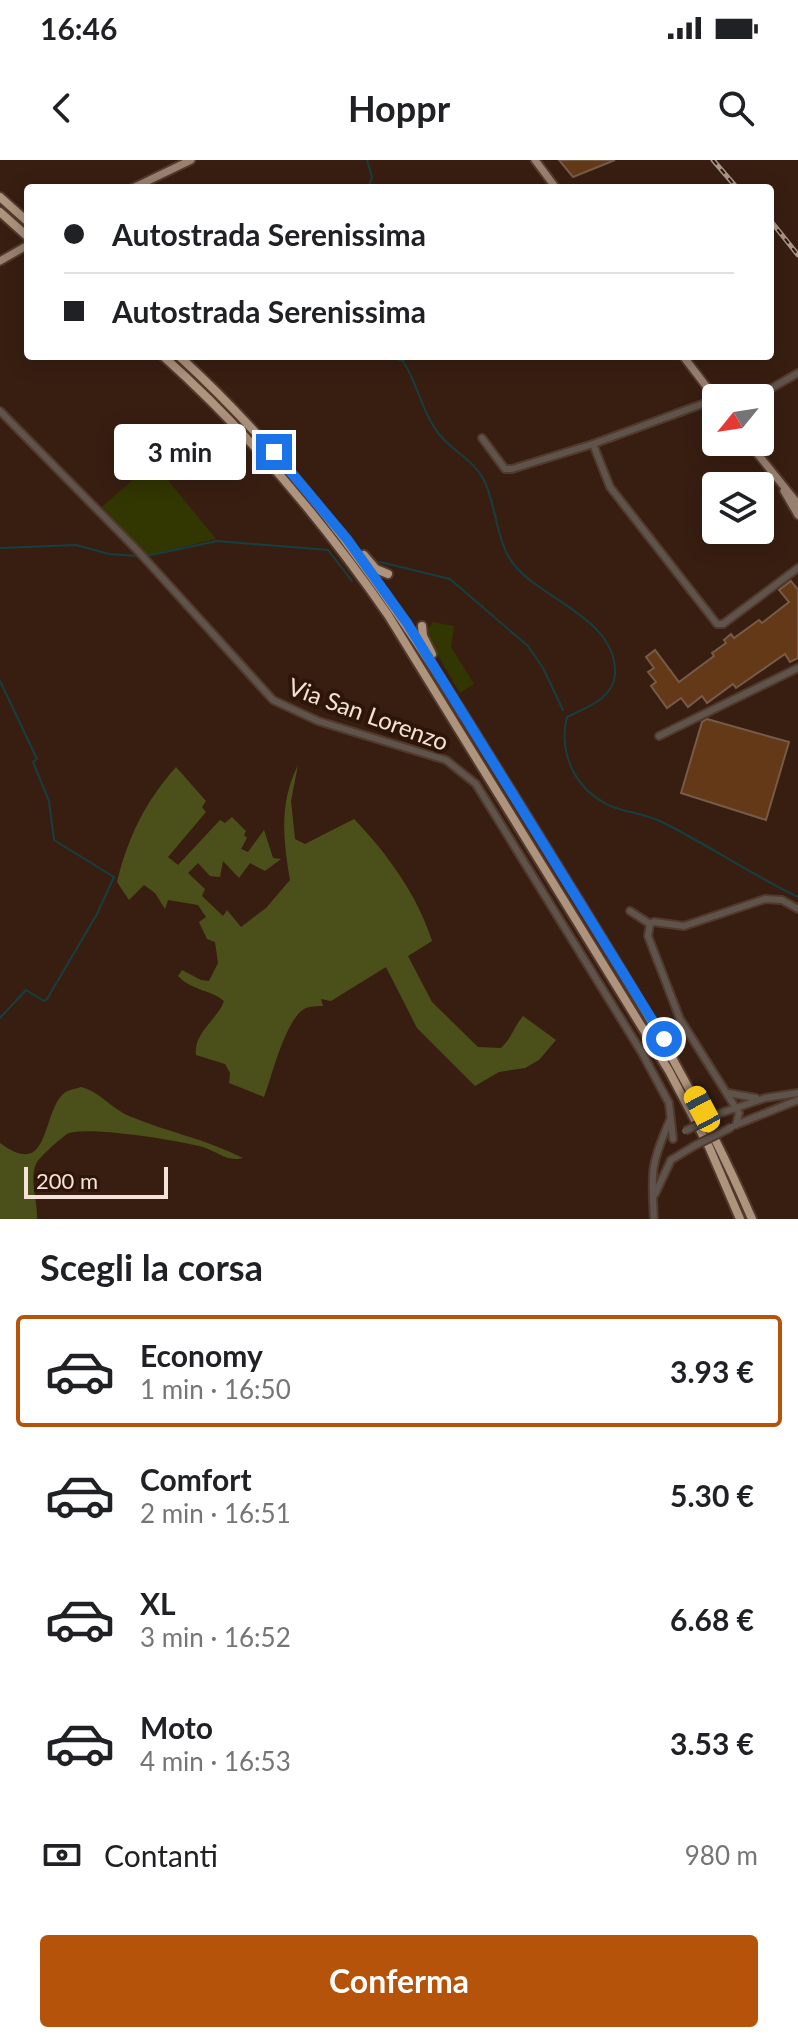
<!DOCTYPE html>
<html lang="it">
<head>
<meta charset="utf-8">
<style>
  :root { --surface:#fff; --page:#f6f6f6; --text:#202124; --muted:#757577; --line:#e0e0e0; --accent:#b45309 }
  body { margin:0; font-family:Lato,sans-serif; background:var(--page); color:var(--text); height:100vh; display:flex; flex-direction:column; font-size:30px; white-space:nowrap }
  * { box-sizing:border-box; margin:0 }
  p { font-size:26px; color:var(--muted) }
  .icon { flex:none; width:44px; height:44px; fill:none; stroke:currentColor; stroke-width:2; stroke-linecap:round; stroke-linejoin:round }
  .map { position:relative; height:1059px; overflow:hidden }
  .panel { display:flex; flex-direction:column; background:var(--surface); flex:1 }
  .panel>* { flex:none }
  .top-card { position:absolute; left:24px; top:24px; width:750px; height:176px; border-radius:8px; box-shadow:0 4px 20px #0003; display:grid; align-content:center; height:176px; padding:0 40px; background:var(--surface) }
  .needle { width:52px; rotate:240deg }
  .buttons { position:absolute; left:702px; top:224px; display:grid; gap:16px }
  .buttons a { display:grid; place-items:center; width:72px; height:72px; border-radius:8px; background:var(--surface); box-shadow:0 4px 20px #0003; font-size:40px }
  .scale { position:absolute; left:24px; bottom:20px; width:144px; box-sizing:border-box; padding-left:8px; border:4px solid #f4e2d9; border-top:0; font-size:22px; line-height:28px; white-space:nowrap; color:#f4e2d9; -webkit-text-stroke:6px #2d1508; paint-order:stroke }
  .end { position:absolute; width:36px; height:36px; margin:-18px; border:10px solid #1a73e8; background:#fff; box-shadow:0 0 0 4px #fff }
  .from { border-radius:50% }
  .bubble { position:absolute; height:56px; border-radius:8px; background:var(--surface); box-shadow:0 4px 20px #0003; font-size:26px; font-weight:700; line-height:56px; text-align:center }
  .car { position:absolute; width:24px; height:48px; margin:-24px -12px; border-radius:10px; box-shadow:0 0 6px 2px #0007; background:linear-gradient(#f5c518 24%,#345 0 40%,#f5c518 0 76%,#345 0 86%,#f5c518 0) }
  .top-card b { display:flex; align-items:center; gap:28px; height:76px; font-size:30px }
  .top-card b+b { border-top:2px solid var(--line) }
  .top-card i { width:20px; height:20px; background:var(--text) }
  ul { padding:0; list-style:none }
  li { display:flex; align-items:center; gap:24px; height:112px; margin:0 16px 12px; padding:0 24px; border:4px solid transparent; border-radius:8px }
  li div { flex:1 }
  li b { display:block; font-size:30px }
  li em { font-style:normal; font-weight:700 }
  li.current { border-color:var(--accent) }
  li>.icon { width:72px; height:72px; stroke-width:1.5 }
  h2 { padding:0 40px; font-size:36px; line-height:96px }
  .pay { display:flex; align-items:center; gap:20px; height:88px; padding:0 40px; font-size:30px }
  .pay p { margin-inline-start:auto }
  .primary-button { display:flex; gap:16px; margin-top:auto; padding:16px 40px }
  .primary-button a { flex:1; height:92px; border-radius:8px; background:var(--accent); color:#fff; font-size:32px; font-weight:700; line-height:92px; text-align:center }
  .status { display:flex; justify-content:space-between; align-items:center; height:56px; padding:0 40px; background:var(--surface); direction:ltr }
  .status svg { height:22px; fill:currentColor }
  header { display:flex; justify-content:space-between; align-items:center; height:104px; padding:0 40px; background:var(--surface); font-size:36px; font-weight:700 }
  .map>svg:first-child { display:block }
</style>
</head>
<body>
<div class="status"><b>16:46</b><svg viewBox="0 0 49 12"><path d="M0 12V9h3v3zM5 12V6h3v6zM10 12V3h3v9zM15 12V0h3v12zM26 1h20v11H26zM47 4h2v5h-2z"/></svg></div>
<header><svg class="icon" aria-label="back" viewBox="0 0 24 24"><path d="M15 5l-7 7 7 7"/></svg>Hoppr<svg class="icon" aria-label="search" viewBox="0 0 24 24"><circle cx="10" cy="10" r="6"/><path d="M15 15l6 6"/></svg></header>
<div class="map">
<svg width="798" height="1059" viewBox="0 0 798 1059">
  <rect width="100%" height="100%" fill="#381e11"/>
  <!-- green -->
  <g fill="#323600">
    <path d="M153,302L216,379L145,396L102,347Z"/>
    <path d="M433,462L454,466L451,487L474,524L460,533L425,473Z"/>
  </g>
  <!-- forest -->
  <g fill="#4b501a">
    <path d="M298,605L291,641L295,679L305,684L354,659C387,693 418,736 432,781L408,796L432,842L478,887L501,888C511,879 514,867 523,856L556,880L539,900L525,908L499,912L475,926L417,868L386,807L331,841L321,839L323,846C318,846 309,846 304,849C285,861 272,916 264,937L229,923L230,913L225,904L196,895C193,873 218,859 224,841C210,829 192,831 178,816L182,810L201,820L209,821L218,803L215,782L207,779L199,762L206,757L198,745L168,740L165,749L155,733L144,725L129,740L117,722C128,677 145,642 176,607L206,641L202,647L206,652L168,697L178,705L220,660L225,663L232,657L246,671L244,675L247,678L241,689L248,692L264,670L273,698L281,699L265,711L250,703L239,718L223,701L220,717L210,716L198,703L188,713L205,729L202,736L223,756L227,750L241,767L266,748L290,720C283,680 279,643 298,605Z"/>
    <path d="M81,927C100,932 111,948 129,956C167,972 206,979 243,998C227,1002 218,992 203,987C181,981 85,965 67,974C61,978 39,997 36,1004C29,1019 38,1042 37,1059H0V983C50,1020 41,956 63,934C67,930 75,929 81,927Z"/>
  </g>
  <g fill="none" stroke-linecap="round" stroke-linejoin="round">
    <!-- stream -->
    <g stroke="#163f42" stroke-width="2">
      <path d="M367,0L372,17L368,28"/>
      <path d="M386,196L403,201C417,223 421,247 434,267C447,289 473,298 484,320C497,347 496,384 515,406C545,441 618,460 615,515C613,539 585,548 567,557C560,583 568,611 587,630C614,656 635,648 664,663C710,686 752,715 798,737"/>
      <path d="M0,388L76,385L109,394L137,396"/>
      <path d="M146,396L217,381L328,390L352,421"/>
      <path d="M380,402L450,419L528,486L543,508L563,550"/>
      <path d="M0,521L37,599L33,602L49,641L54,680L114,717L97,754L47,839L44,841L26,830L0,858"/>
    </g>
  </g>
  <!-- building -->
  <g fill="#633918" stroke="#765b48" stroke-width="2">
    <path d="M559,0H615L573,17Z"/>
    <path d="M791,421L798,430V498L790,502L785,494L736,528L733,524L707,543L702,536L688,547L681,538L667,548L651,526L656,522L648,512L654,508L646,497L655,490L679,522L714,496L712,493L726,483L724,480L731,474L734,478L759,460L762,463L789,442L779,430Z"/>
    <path d="M707,559L789,582L766,660L681,633L702,562Z"/>
  </g>
  <g fill="none" stroke-linecap="round" stroke-linejoin="round">
    <!-- minor casing -->
    <g stroke="#52392d" stroke-width="10">
      <g id="minor">
        <path d="M754,238L798,213"/>
        <path d="M716,239L593,284L610,327L717,464H723L798,408"/>
        <path d="M0,251L137,390L273,540L318,561L446,600L476,624L642,893L669,943L673,979"/>
        <path d="M482,278L505,309H512L593,284"/>
        <path d="M659,576L798,508"/>
        <path d="M630,751L650,764L654,762L684,766L765,739L782,740L798,749"/>
        <path d="M650,764L648,776L680,859L739,953L736,965"/>
        <path d="M728,933L756,938"/>
        <path d="M721,953L765,938L798,933"/>
        <path d="M738,964L798,940"/>
        <path d="M655,1034L671,1000L694,986"/>
        <path d="M654,1059C651,1011 651,1003 670,960"/>
      </g>
    </g>
    <!-- major casing -->
    <g stroke="#52392d" stroke-width="11">
      <g id="major">
        <path d="M535,0L556,28"/>
        <path d="M133,28L191,0"/>
        <path d="M0,101L28,85"/>
        <path d="M683,196L716,239"/>
        <path d="M748,282L798,344"/>
        <path d="M784,331L798,355"/>
      </g>
    </g>
    <!-- highway casing -->
    <g stroke="#52392d" stroke-width="12">
      <g id="highway">
        <path d="M0,37L28,62"/>
        <path d="M0,52L28,77"/>
        <path d="M163,196C249,273 323,361 388,455L669,911L709,987L740,1059"/>
        <path d="M179,196C332,336 427,495 534,668C613,796 693,921 752,1059"/>
        <path d="M364,395L376,409L388,414"/>
        <path d="M422,466L423,476L432,494"/>
      </g>
    </g>
    <!-- minor -->
    <use href="#minor" stroke="#5f544b" stroke-width="6"/>
    <!-- major -->
    <use href="#major" stroke="#98816f" stroke-width="7"/>
    <!-- highway -->
    <use href="#highway" stroke="#ae937d" stroke-width="8"/>
    <!-- rail casing -->
    <g stroke="#aa958a" stroke-width="5">
      <g id="rail">
        <path d="M713,0L737,28"/>
        <path d="M770,60L798,95"/>
      </g>
    </g>
    <!-- rail -->
    <use href="#rail" stroke="#2d1508" stroke-width="2" stroke-dasharray="6" stroke-linecap="butt"/>
    <!-- minor-bridge casing -->
    <g stroke="#52392d" stroke-width="10" stroke-linecap="butt">
      <g id="minor-bridge">
        <path d="M685,971L721,953"/>
        <path d="M694,986L732,967"/>
      </g>
    </g>
    <!-- minor-bridge -->
    <use href="#minor-bridge" stroke="#5f544b" stroke-width="6"/>
  </g>
  <g fill="none" stroke-linecap="round" stroke-linejoin="round">
    <!-- route -->
    <path stroke="#1a73e8" stroke-width="10" d="M274,292L347,379L407,463L664,879"/>
  </g>
  <g text-anchor="middle" stroke-width="8" stroke-linejoin="round" paint-order="stroke">
    <!-- street labels -->
    <g font-size="24" fill="#f4e2d9" stroke="#2d1508">
      <text transform="translate(368 555) rotate(20)" y="8">Via San Lorenzo</text>
    </g>
  </g>
</svg>
<div class="buttons">
<a><svg class="needle" viewBox="-14 -14 28 28"><path d="M0-13l5 13h-10z" fill="#e53935"/><path d="M0 13l5-13h-10z" fill="#757577"/></svg></a>
<a><svg class="icon" aria-label="layers" viewBox="0 0 24 24"><path d="M12 4l9 5-9 5-9-5zM3 14l9 5 9-5"/></svg></a>
</div>
<div class="scale">200 m</div>
<i class="end from" style="left:664px;top:879px"></i>
<i class="end" style="left:274px;top:292px"></i>
<div class="bubble" style="left:114px;top:264px;width:132px">3 min</div>
<i class="car" style="left:702px;top:949px;rotate:332deg"></i>
<div class="top-card">
<b><i class="from"></i>Autostrada Serenissima</b>
<b><i></i>Autostrada Serenissima</b>
</div>
</div>
<section class="panel">
<h2>Scegli la corsa</h2>
<ul>
<li class="current"><svg class="icon" aria-label="car" viewBox="0 0 24 24"><path d="M5 17H2v-5l4-1 3-4h7l3 4 3 1v5h-3M9 17h6M6 11h13"/><circle cx="7" cy="17" r="2"/><circle cx="17" cy="17" r="2"/></svg><div><b>Economy</b><p>1 min · 16:50</p></div><em>3.93 €</em></li>
<li><svg class="icon" aria-label="car" viewBox="0 0 24 24"><path d="M5 17H2v-5l4-1 3-4h7l3 4 3 1v5h-3M9 17h6M6 11h13"/><circle cx="7" cy="17" r="2"/><circle cx="17" cy="17" r="2"/></svg><div><b>Comfort</b><p>2 min · 16:51</p></div><em>5.30 €</em></li>
<li><svg class="icon" aria-label="car" viewBox="0 0 24 24"><path d="M5 17H2v-5l4-1 3-4h7l3 4 3 1v5h-3M9 17h6M6 11h13"/><circle cx="7" cy="17" r="2"/><circle cx="17" cy="17" r="2"/></svg><div><b>XL</b><p>3 min · 16:52</p></div><em>6.68 €</em></li>
<li><svg class="icon" aria-label="car" viewBox="0 0 24 24"><path d="M5 17H2v-5l4-1 3-4h7l3 4 3 1v5h-3M9 17h6M6 11h13"/><circle cx="7" cy="17" r="2"/><circle cx="17" cy="17" r="2"/></svg><div><b>Moto</b><p>4 min · 16:53</p></div><em>3.53 €</em></li>
</ul>
<div class="pay"><svg class="icon" aria-label="cash" viewBox="0 0 24 24"><path d="M3 7h18v10H3z"/><circle cx="12" cy="12" r="2"/></svg>Contanti<p>980 m</p></div>
<div class="primary-button"><a>Conferma</a></div>
</section>
</body>
</html>
